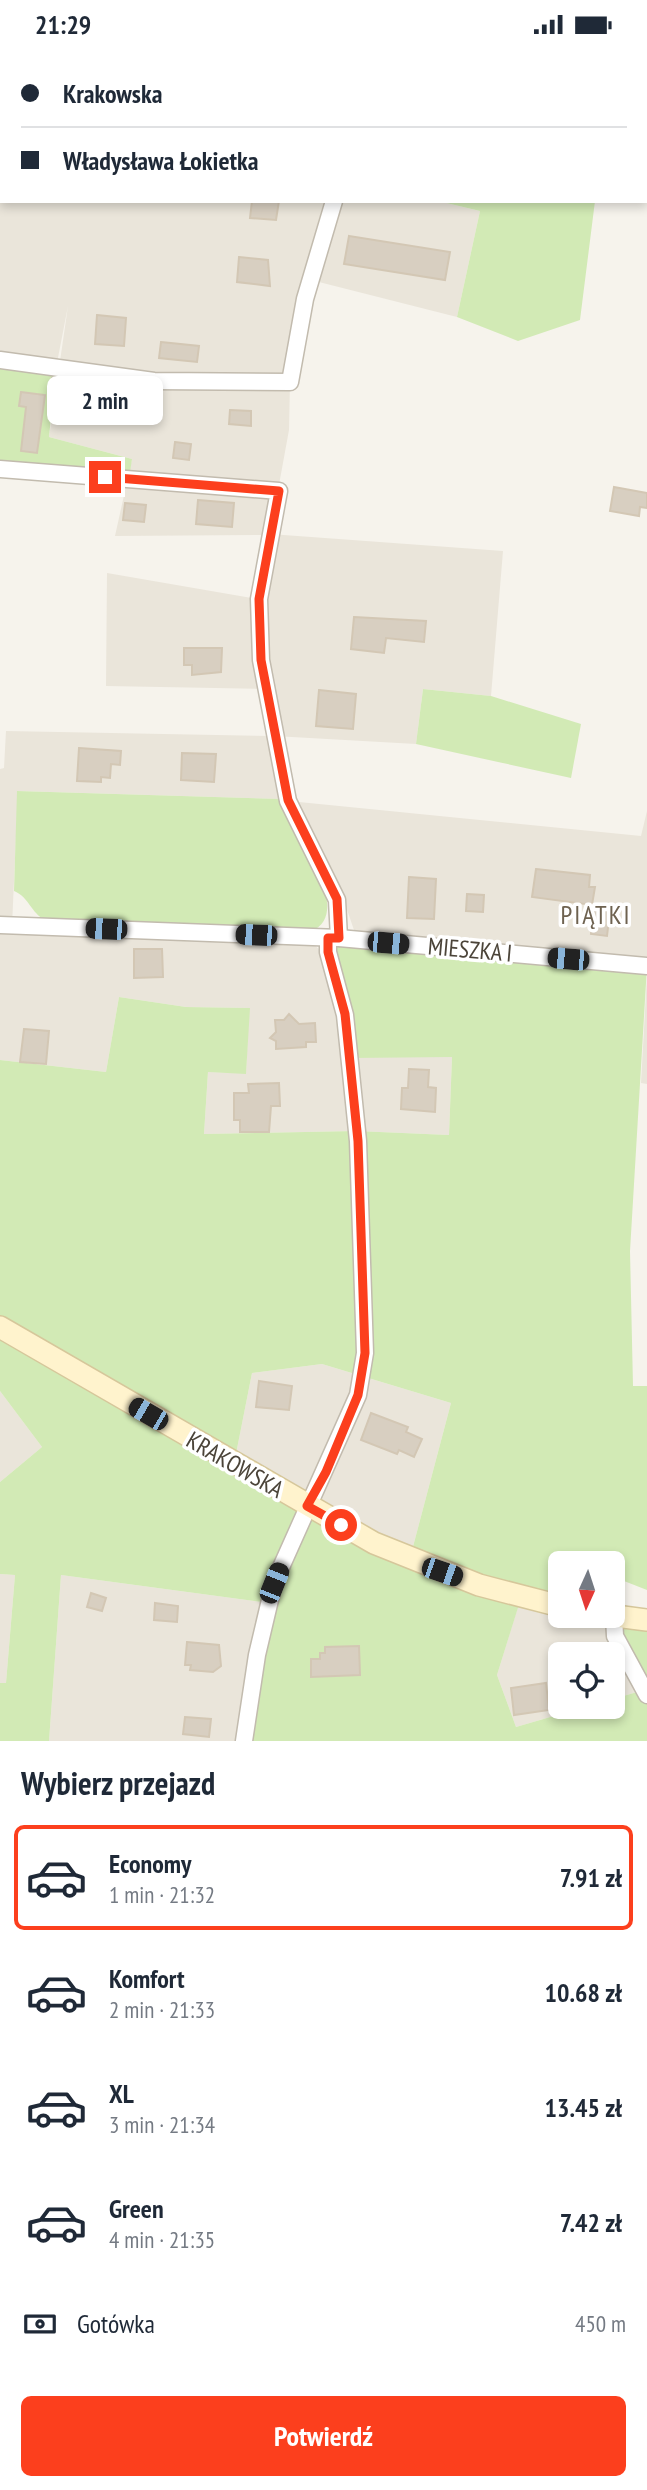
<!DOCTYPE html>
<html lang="pl">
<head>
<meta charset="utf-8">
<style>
  :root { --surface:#fff; --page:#f2f2f3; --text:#1f2937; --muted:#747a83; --line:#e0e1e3; --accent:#fc3f1d }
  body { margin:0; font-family:"PT Sans Narrow",sans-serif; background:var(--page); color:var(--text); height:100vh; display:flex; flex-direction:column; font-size:26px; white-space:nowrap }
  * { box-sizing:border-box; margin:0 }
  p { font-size:23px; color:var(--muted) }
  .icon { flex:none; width:38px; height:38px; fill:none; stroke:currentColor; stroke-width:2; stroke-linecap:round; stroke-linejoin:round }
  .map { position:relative; height:1692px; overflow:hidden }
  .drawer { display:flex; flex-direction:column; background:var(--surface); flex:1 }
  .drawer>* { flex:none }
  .banner { position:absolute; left:0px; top:0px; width:648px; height:154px; box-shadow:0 4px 10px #0003; display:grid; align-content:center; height:154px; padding:0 21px; background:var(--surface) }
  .needle { width:46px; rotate:183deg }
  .controls { position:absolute; left:548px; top:1502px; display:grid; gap:14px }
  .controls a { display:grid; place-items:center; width:77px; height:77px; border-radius:10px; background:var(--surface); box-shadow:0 4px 10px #0003; font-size:35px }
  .end { position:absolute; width:32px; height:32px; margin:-16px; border:9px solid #fc3f1d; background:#fff; box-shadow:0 0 0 4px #fff }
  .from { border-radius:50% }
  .bubble { position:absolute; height:49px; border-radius:10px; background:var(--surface); box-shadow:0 4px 10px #0003; font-size:23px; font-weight:700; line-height:49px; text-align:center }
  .car { position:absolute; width:21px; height:42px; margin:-21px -10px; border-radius:9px; box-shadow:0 0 5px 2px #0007; background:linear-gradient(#222 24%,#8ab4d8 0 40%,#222 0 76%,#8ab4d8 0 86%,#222 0) }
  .banner b { display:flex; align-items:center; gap:24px; height:66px; font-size:26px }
  .banner b+b { border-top:2px solid var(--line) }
  .banner i { width:18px; height:18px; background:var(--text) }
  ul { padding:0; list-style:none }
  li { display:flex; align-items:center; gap:21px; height:105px; margin:0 14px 10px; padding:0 7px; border:4px solid transparent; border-radius:10px }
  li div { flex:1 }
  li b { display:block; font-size:26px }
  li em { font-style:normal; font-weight:700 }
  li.selected { border-color:var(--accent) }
  li>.icon { width:63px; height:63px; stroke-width:1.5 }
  h2 { padding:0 21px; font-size:32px; line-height:84px }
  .pay { display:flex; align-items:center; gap:18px; height:77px; padding:0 21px; font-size:26px }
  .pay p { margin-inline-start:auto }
  .button { display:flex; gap:14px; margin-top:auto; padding:14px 21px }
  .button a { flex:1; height:80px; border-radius:10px; background:var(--accent); color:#fff; font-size:28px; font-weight:700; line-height:80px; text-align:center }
  .status { display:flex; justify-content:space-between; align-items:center; height:49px; padding:0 35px; background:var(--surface); direction:ltr }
  .status svg { height:19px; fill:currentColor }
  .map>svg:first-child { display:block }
</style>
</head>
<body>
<div class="status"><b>21:29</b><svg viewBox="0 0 49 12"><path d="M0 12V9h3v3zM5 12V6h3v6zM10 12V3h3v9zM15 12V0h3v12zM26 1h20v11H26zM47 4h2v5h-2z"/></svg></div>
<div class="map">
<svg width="647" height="1692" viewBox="0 0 647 1692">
  <rect width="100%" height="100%" fill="#f6f3ec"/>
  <!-- residential -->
  <g fill="#eae5da">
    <path d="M456,0H647V47L646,2Z"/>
    <path d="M0,76L2,152H324L310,203L320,200L334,152H438L480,162L457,268L311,231L290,333L289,381L270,485L503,502L491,647L423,640L416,695L274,687L281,750L18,742L12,877L314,896L452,1008L449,1086L356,1082L204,1085L208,1023L246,1024L249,959L186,958L119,948L106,1023L0,1011V720L4,719L6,682L273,687L265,640L106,637L107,524L258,550L270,486L115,487L132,410L49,388L68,257L56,319L0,311Z"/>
    <path d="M299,753L641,787L647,762V917L355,884L340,840Z"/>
    <path d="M647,927V1035L641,1034Z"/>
    <path d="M322,1315L451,1354L410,1509L234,1415L252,1324Z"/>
    <path d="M0,1342L42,1398L0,1433Z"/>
    <path d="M0,1525L15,1526L6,1634H0Z"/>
    <path d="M61,1526L269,1554L245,1692H49Z"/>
    <path d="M521,1548L560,1566H608L644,1641L613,1650L612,1605H560V1657H588L516,1678L497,1626Z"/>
  </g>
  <!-- green -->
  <g fill="#d2eab5" fill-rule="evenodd">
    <path d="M438,152H595L580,271L518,292L457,268L480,162Z"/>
    <path d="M0,311L56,319L49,388L132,410L129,430L0,420Z"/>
    <path d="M423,640L491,647L581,675L571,729L416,695Z"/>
    <path d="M17,742L281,750C295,776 356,866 311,882L45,871C31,864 29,848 14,842Z"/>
    <path d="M339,889L647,917L630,1202L633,1337H647V1541L624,1532L614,1567L647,1571V1692H244L269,1554L61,1526L49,1692H0V1634H6L15,1526L0,1525V1433L42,1398L0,1342V1011L106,1023L119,948L186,958L250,959L246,1025L208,1023L204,1085L356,1082L449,1086L452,1008L350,1009L328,903ZM322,1315L451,1354L410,1509L234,1415L252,1324ZM560,1514H612V1566L644,1641L613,1650L612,1657H588L516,1678L497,1626L521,1549L560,1557Z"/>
  </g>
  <!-- building -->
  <g fill="#d8cfc1" stroke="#d3c7b4" stroke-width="2">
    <path d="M252,152H279L276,171L250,169Z"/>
    <path d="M349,187L450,203L445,231L344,215Z"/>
    <path d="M239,208L268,211L270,237L237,233Z"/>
    <path d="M97,266L126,269L124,297L95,295Z"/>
    <path d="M161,293L199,297L197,313L159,309Z"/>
    <path d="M52,329L84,333L81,360L48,356Z"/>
    <path d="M21,343L45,346L37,404L21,402L26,358L19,357Z"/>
    <path d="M230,361L251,362V377L229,375Z"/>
    <path d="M175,393L191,395L189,411L173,409Z"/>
    <path d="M614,438L647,444V459L640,458L639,467L610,462Z"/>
    <path d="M198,451L234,454L232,478L196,475Z"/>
    <path d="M125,454L146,456L144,473L123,471Z"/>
    <path d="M354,568L426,572L424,593L386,589L384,604L351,600Z"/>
    <path d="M184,599H222L221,623L192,626V616H184Z"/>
    <path d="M319,641L356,645L353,680L316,677Z"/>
    <path d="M79,699L121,702L120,716L111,715L110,729L101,728V733L77,732Z"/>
    <path d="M182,704L216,705L214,733L181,731Z"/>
    <path d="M536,820L590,826L589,838H595L592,856L532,848Z"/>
    <path d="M409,828L436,830L434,870L407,869Z"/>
    <path d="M467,845L484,846L483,863L466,862Z"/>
    <path d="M594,859L610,861L607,887L591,885Z"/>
    <path d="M134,900H162L163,928L134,929Z"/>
    <path d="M289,965L299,975L315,974L316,993H306V998L276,1000V992L270,989L276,983L275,971H284Z"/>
    <path d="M24,980L49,982L46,1015L20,1013Z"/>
    <path d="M409,1020L429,1021L428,1038L436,1039L435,1063L401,1060L402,1039H408Z"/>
    <path d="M279,1034L280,1057H271L269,1083H240V1071H234V1044H249L248,1035Z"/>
    <path d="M259,1332L292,1337L289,1361L256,1358Z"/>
    <path d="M371,1364L408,1378L406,1383L422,1390L414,1408L399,1401L397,1405L361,1391Z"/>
    <path d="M91,1544L106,1549L102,1562L87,1558Z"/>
    <path d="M155,1554L178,1557L177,1573L154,1571Z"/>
    <path d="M187,1593L219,1596L221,1617L213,1623L190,1621L191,1616H185Z"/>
    <path d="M359,1597L360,1626L311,1628V1610H320V1604H325V1598Z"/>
    <path d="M546,1634L549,1661L514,1666L511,1639Z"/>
    <path d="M185,1668L211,1670L209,1688L183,1685Z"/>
  </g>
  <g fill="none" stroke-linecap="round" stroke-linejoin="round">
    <!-- minor casing -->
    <g stroke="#c2bbae" stroke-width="19">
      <g id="minor">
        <path d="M397,2L398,0"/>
        <path d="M0,66H2"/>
        <path d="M0,311L154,332L290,333L305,250L334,152"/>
        <path d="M0,420L279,442L259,550L261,611L288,752L337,851L339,889"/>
        <path d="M0,876L339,889L647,917"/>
        <path d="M614,1567L615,1587L647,1646"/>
        <path d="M244,1692L257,1606L274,1534L358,1346L365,1304L358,1092L345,966L328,903V889"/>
      </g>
    </g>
    <!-- secondary casing -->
    <g stroke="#d6c79b" stroke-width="24">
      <g id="secondary">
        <path d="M0,1278L374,1494L479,1536L560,1557"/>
        <path d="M608,1566L647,1571"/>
      </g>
    </g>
    <!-- minor -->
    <use href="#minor" stroke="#fff" stroke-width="16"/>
    <!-- secondary -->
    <use href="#secondary" stroke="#fff3cd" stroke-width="21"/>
  </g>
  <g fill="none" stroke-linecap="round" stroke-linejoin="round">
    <!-- route -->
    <path stroke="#fc3f1d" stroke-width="9" d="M105,428L279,442L259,550L261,611L288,751L337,850L339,889H328V903L345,965L358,1092L365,1304L358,1346L326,1423L307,1457L341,1476"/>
  </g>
  <g text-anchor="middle" stroke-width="7" stroke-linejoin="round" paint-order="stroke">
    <!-- street labels -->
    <g font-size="24" fill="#4b4439" stroke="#fff">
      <text transform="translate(470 901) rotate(5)" y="8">MIESZKA I</text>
      <text transform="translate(235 1416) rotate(30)" y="8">KRAKOWSKA</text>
    </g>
    <!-- neighbourhood labels -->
    <g font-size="26" letter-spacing="2" fill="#6e6250" stroke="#fff">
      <text x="596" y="875">PIĄTKI</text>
    </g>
  </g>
</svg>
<div class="controls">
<a><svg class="needle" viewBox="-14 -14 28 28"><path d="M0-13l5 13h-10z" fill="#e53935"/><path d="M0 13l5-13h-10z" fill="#747a83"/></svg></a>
<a><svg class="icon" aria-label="locate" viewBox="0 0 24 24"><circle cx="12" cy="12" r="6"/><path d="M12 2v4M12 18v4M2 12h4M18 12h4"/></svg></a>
</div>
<i class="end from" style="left:341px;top:1476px"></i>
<i class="end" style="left:105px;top:428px"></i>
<div class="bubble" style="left:47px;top:327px;width:116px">2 min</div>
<i class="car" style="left:106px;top:880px;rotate:272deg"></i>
<i class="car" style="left:256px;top:886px;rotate:272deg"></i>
<i class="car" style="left:388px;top:894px;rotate:95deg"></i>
<i class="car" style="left:568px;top:910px;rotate:275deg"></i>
<i class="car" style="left:148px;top:1365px;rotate:300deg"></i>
<i class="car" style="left:442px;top:1523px;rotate:109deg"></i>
<i class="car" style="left:274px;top:1534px;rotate:22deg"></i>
<div class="banner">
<b><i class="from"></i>Krakowska</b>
<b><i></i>Władysława Łokietka</b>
</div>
</div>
<section class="drawer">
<h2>Wybierz przejazd</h2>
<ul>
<li class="selected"><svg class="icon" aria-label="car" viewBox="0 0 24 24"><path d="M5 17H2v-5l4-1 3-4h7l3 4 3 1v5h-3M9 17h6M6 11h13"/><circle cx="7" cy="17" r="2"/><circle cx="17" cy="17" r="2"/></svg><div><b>Economy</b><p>1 min · 21:32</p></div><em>7.91 zł</em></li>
<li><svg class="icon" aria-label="car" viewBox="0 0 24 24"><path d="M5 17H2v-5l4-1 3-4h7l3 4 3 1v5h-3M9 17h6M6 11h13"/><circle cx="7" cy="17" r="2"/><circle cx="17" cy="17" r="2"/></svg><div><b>Komfort</b><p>2 min · 21:33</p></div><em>10.68 zł</em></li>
<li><svg class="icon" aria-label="car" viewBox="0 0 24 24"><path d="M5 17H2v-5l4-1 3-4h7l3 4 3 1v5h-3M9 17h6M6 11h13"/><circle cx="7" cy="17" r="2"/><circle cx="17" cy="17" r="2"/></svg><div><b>XL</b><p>3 min · 21:34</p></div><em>13.45 zł</em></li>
<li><svg class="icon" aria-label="car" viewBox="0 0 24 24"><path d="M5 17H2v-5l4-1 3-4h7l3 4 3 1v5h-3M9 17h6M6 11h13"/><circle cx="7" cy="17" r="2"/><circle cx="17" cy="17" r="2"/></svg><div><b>Green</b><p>4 min · 21:35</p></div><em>7.42 zł</em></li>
</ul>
<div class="pay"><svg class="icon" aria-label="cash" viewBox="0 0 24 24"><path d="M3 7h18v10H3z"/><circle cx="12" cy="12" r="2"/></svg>Gotówka<p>450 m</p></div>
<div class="button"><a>Potwierdź</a></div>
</section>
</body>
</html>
